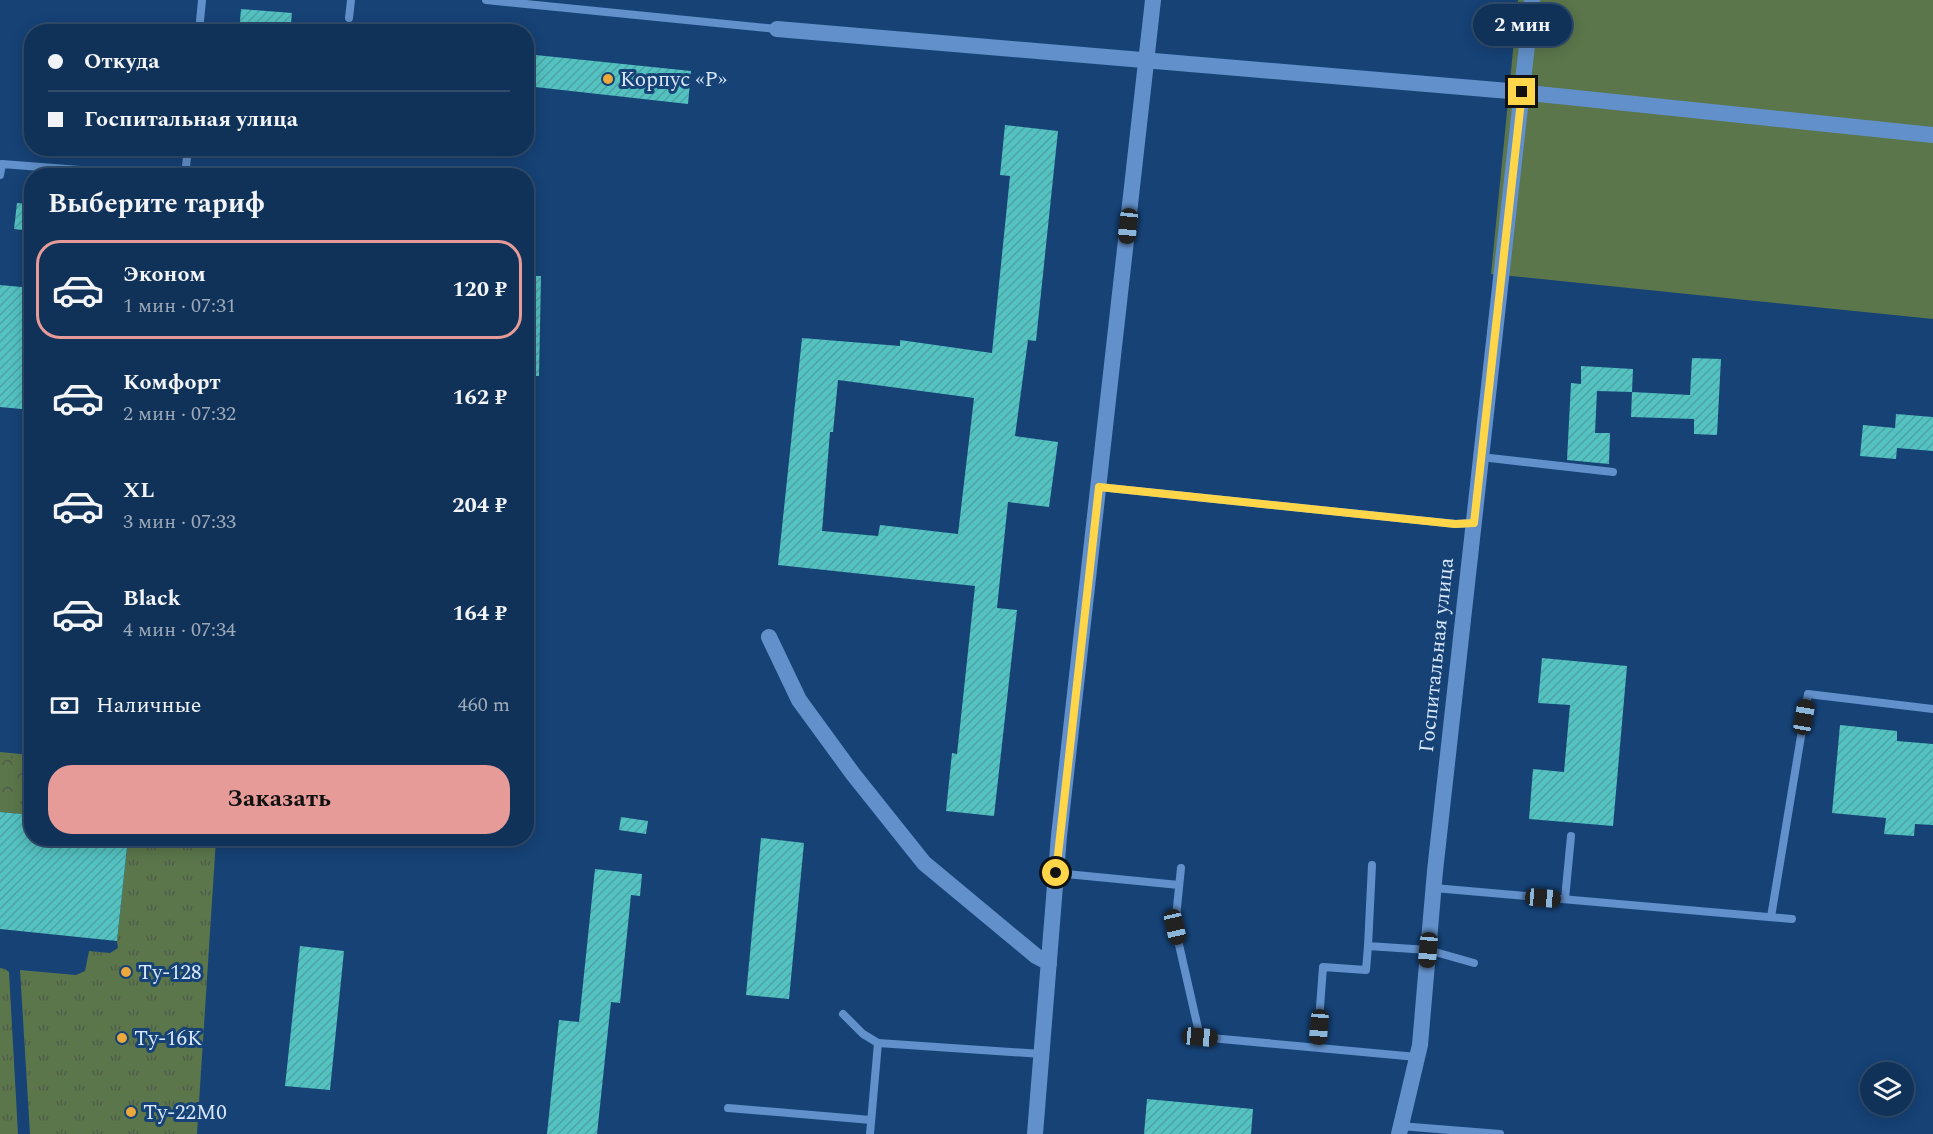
<!DOCTYPE html>
<html lang="ru">
<head>
<meta charset="utf-8">
<style>
  :root { --surface:#103258; --page:#1e3e61; --text:#f1f3f6; --muted:#9caaba; --line:#304d6e; --accent:#e69b98 }
  body { margin:0; font-family:Spectral,serif; background:var(--page); color:var(--text); height:100vh; display:flex; flex-direction:column; font-size:22px; white-space:nowrap }
  * { box-sizing:border-box; margin:0 }
  p { font-size:20px; color:var(--muted) }
  .icon { flex:none; width:33px; height:33px; fill:none; stroke:currentColor; stroke-width:2; stroke-linecap:round; stroke-linejoin:round }
  .map { position:relative; flex:1; overflow:hidden }
  .side { position:absolute; left:24px; top:168px; width:510px; height:678px; display:flex; flex-direction:column; background:var(--surface); border-radius:24px; box-shadow:0 3px 15px #0003,0 0 0 2px var(--line) }
  .side>* { flex:none }
  .guide { position:absolute; left:24px; top:24px; width:510px; height:132px; border-radius:24px; box-shadow:0 3px 15px #0003,0 0 0 2px var(--line); display:grid; align-content:center; height:132px; padding:0 24px; background:var(--surface) }
  .controls { position:absolute; left:1860px; top:1062px; display:grid; gap:12px }
  .controls a { display:grid; place-items:center; width:54px; height:54px; border-radius:50%; background:var(--surface); box-shadow:0 3px 15px #0003,0 0 0 2px var(--line); font-size:30px }
  .end { position:absolute; width:27px; height:27px; margin:-14px; border:8px solid #ffd54a; background:#111; box-shadow:0 0 0 3px #111 }
  .from { border-radius:50% }
  .bubble { position:absolute; height:42px; border-radius:21px; background:var(--surface); box-shadow:0 3px 15px #0003,0 0 0 2px var(--line); font-size:20px; font-weight:700; line-height:42px; text-align:center }
  .car { position:absolute; width:18px; height:36px; margin:-18px -9px; border-radius:8px; box-shadow:0 0 4px 2px #0007; background:linear-gradient(#222 24%,#8ab4d8 0 40%,#222 0 76%,#8ab4d8 0 86%,#222 0) }
  .guide b { display:flex; align-items:center; gap:21px; height:57px; font-size:22px }
  .guide b+b { border-top:2px solid var(--line) }
  .guide i { width:15px; height:15px; background:var(--text) }
  ul { padding:0; list-style:none }
  li { display:flex; align-items:center; gap:18px; height:99px; margin:0 12px 9px; padding:0 12px; border:3px solid transparent; border-radius:24px }
  li div { flex:1 }
  li b { display:block; font-size:22px }
  li em { font-style:normal; font-weight:700 }
  li.active { border-color:var(--accent) }
  li>.icon { width:54px; height:54px; stroke-width:1.5 }
  h2 { padding:0 24px; font-size:27px; line-height:72px }
  .pay { display:flex; align-items:center; gap:15px; height:66px; padding:0 24px; font-size:22px }
  .pay p { margin-inline-start:auto }
  .cta { display:flex; gap:12px; margin-top:auto; padding:12px 24px }
  .cta a { flex:1; height:69px; border-radius:24px; background:var(--accent); color:#111; font-size:24px; font-weight:700; line-height:69px; text-align:center }
  .map>svg:first-child { display:block }
</style>
</head>
<body>
<div class="map">
<svg width="1933" height="1134" viewBox="0 0 1933 1134">
  <defs>
    <pattern id="grass-tufts" width="24" height="20" patternUnits="userSpaceOnUse" patternTransform="scale(1.5)"><rect width="24" height="20" fill="#5b764b"/><path d="M3 7l-1-3M5 7V3M7 7l1-3M15 17l-1-3M17 17v-4M19 17l1-3" fill="none" stroke="#4e5e4b"/></pattern>
    <pattern id="forest-crowns" width="20" height="18" patternUnits="userSpaceOnUse" patternTransform="scale(1.5)"><rect width="20" height="18" fill="#5b764b"/><path d="M2 6a3 3 0 1 1 6 0M12 15a3 3 0 1 1 6 0" fill="none" stroke="#4e5e4b"/></pattern>
    <pattern id="building-hatch" width="6" height="6" patternUnits="userSpaceOnUse" patternTransform="scale(1.5)"><rect width="6" height="6" fill="#53c2c1"/><path d="M-1 1l2-2M0 6l6-6M5 7l2-2" fill="none" stroke="#4ea3a4"/></pattern>
  </defs>
  <rect width="100%" height="100%" fill="#164276"/>
  <!-- grass -->
  <g fill="url(#grass-tufts)">
    <path d="M0,752L31,755V815L0,812Z"/>
    <path d="M128,839H216L197,1134H30L20,970L76,975L85,971L89,951L110,953L118,948L117,941Z"/>
    <path d="M0,968L5,969L9,972L18,1134H0Z"/>
  </g>
  <!-- forest -->
  <path fill="url(#forest-crowns)" d="M0,753L9,754L18,771L29,772L31,759V809L21,806L24,798L9,797L6,804L0,803Z"/>
  <!-- green -->
  <path fill="#5b764b" d="M1518,0H1933V319L1491,274Z"/>
  <!-- building -->
  <g fill="url(#building-hatch)" fill-rule="evenodd">
    <path d="M241,9L292,13L290,32H239Z"/>
    <path d="M526,54L691,71L688,104L526,86Z"/>
    <path d="M1005,125L1058,131L1036,341L1028,340L1015,436L1058,442L1049,507L1008,502L997,608L1017,610L994,816L946,811L952,753L957,754L975,586L778,565L802,338L900,346V340L992,353L1010,176L1000,175ZM838,380L974,398L958,534L880,525L878,536L822,531L830,432H833Z"/>
    <path d="M17,203L32,204V231L14,229Z"/>
    <path d="M526,276H541L539,376H526Z"/>
    <path d="M0,285L32,288V410L0,407Z"/>
    <path d="M1692,358L1721,359L1717,435L1694,434V419L1631,417L1632,392L1690,395Z"/>
    <path d="M1581,366L1633,369L1632,392L1597,391L1595,433H1610L1609,464L1567,460L1571,383L1581,384Z"/>
    <path d="M1896,414L1933,417V451L1897,448L1896,459L1860,456L1863,425L1895,428Z"/>
    <path d="M1542,658L1627,666L1613,826L1529,819L1533,769L1564,772L1570,705L1538,703Z"/>
    <path d="M1840,725L1897,731V741L1933,744V825L1915,824L1914,836L1884,834L1886,818L1832,813Z"/>
    <path d="M0,812L32,815V838H128L117,941L0,929Z"/>
    <path d="M621,817L648,821L646,834L619,830Z"/>
    <path d="M761,838L804,843L789,999L746,995Z"/>
    <path d="M595,869L642,874L640,896L631,895L620,1003L611,1002L597,1134H547L559,1020L579,1022Z"/>
    <path d="M300,946L344,951L330,1090L285,1086Z"/>
    <path d="M1147,1099L1253,1109L1251,1134H1144Z"/>
  </g>
  <g fill="none" stroke-linecap="round" stroke-linejoin="round">
    <!-- lane -->
    <g stroke="#6290ca" stroke-width="8">
      <path d="M486,0L777,29"/>
      <path d="M349,18L351,0"/>
      <path d="M199,32L202,0"/>
      <path d="M0,175L2,164L158,176"/>
      <path d="M185,176L188,148"/>
      <path d="M1481,457L1613,472"/>
      <path d="M1099,487L1456,524L1474,523"/>
      <path d="M1372,865L1368,946L1428,950L1474,963"/>
      <path d="M1181,868L1175,927L1200,1037L1417,1057"/>
      <path d="M1056,873L1179,885"/>
      <path d="M1434,888L1792,919"/>
      <path d="M1565,899L1571,836"/>
      <path d="M1771,917L1808,694L1933,709"/>
      <path d="M843,1014L863,1034L878,1043L1042,1054"/>
      <path d="M1317,1047L1323,967L1366,970L1368,946"/>
      <path d="M728,1108L871,1120"/>
      <path d="M1400,1126L1500,1134"/>
      <path d="M870,1134L878,1043"/>
    </g>
    <!-- street -->
    <g stroke="#6290ca" stroke-width="16">
      <path d="M777,29L1509,91L1933,135"/>
      <path d="M769,637L799,700L853,774L924,863L1036,956L1049,963"/>
      <path d="M1035,1134L1059,836L1153,0"/>
      <path d="M1399,1134L1420,1045L1435,871L1532,0"/>
    </g>
  </g>
  <g fill="none" stroke-linecap="round" stroke-linejoin="round">
    <!-- route -->
    <path stroke="#ffd54a" stroke-width="8" d="M1056,873L1099,487L1455,524L1474,523L1522,92"/>
  </g>
  <!-- markers -->
  <g fill="#eda83b" stroke="#164276" stroke-width="2">
    <circle cx="608" cy="79" r="6"/>
    <circle cx="126" cy="972" r="6"/>
    <circle cx="122" cy="1038" r="6"/>
    <circle cx="131" cy="1112" r="6"/>
  </g>
  <g text-anchor="middle" stroke-width="6" stroke-linejoin="round" paint-order="stroke">
    <!-- poi labels -->
    <g font-size="21" fill="#d9e8fb" stroke="#164276" text-anchor="start">
      <text x="620" y="86">Корпус «Р»</text>
      <text x="138" y="979">Ту-128</text>
      <text x="134" y="1045">Ту-16К</text>
      <text x="143" y="1119">Ту-22М0</text>
    </g>
    <!-- street labels -->
    <g font-size="21" fill="#d9e8fb" stroke="#164276">
      <text transform="translate(1436 655) rotate(-84)" y="7">Госпитальная улица</text>
    </g>
  </g>
</svg>
<div class="controls">
<a><svg class="icon" aria-label="layers" viewBox="0 0 24 24"><path d="M12 4l9 5-9 5-9-5zM3 14l9 5 9-5"/></svg></a>
</div>
<i class="end from" style="left:1056px;top:873px"></i>
<i class="end" style="left:1522px;top:92px"></i>
<div class="bubble" style="left:1473px;top:4px;width:99px">2 мин</div>
<i class="car" style="left:1128px;top:226px;rotate:186deg"></i>
<i class="car" style="left:1804px;top:717px;rotate:10deg"></i>
<i class="car" style="left:1543px;top:898px;rotate:95deg"></i>
<i class="car" style="left:1175px;top:927px;rotate:167deg"></i>
<i class="car" style="left:1428px;top:950px;rotate:185deg"></i>
<i class="car" style="left:1319px;top:1027px;rotate:185deg"></i>
<i class="car" style="left:1200px;top:1037px;rotate:95deg"></i>
<div class="guide">
<b><i class="from"></i>Откуда</b>
<b><i></i>Госпитальная улица</b>
</div>
<section class="side">
<h2>Выберите тариф</h2>
<ul>
<li class="active"><svg class="icon" aria-label="car" viewBox="0 0 24 24"><path d="M5 17H2v-5l4-1 3-4h7l3 4 3 1v5h-3M9 17h6M6 11h13"/><circle cx="7" cy="17" r="2"/><circle cx="17" cy="17" r="2"/></svg><div><b>Эконом</b><p>1 мин · 07:31</p></div><em>120 ₽</em></li>
<li><svg class="icon" aria-label="car" viewBox="0 0 24 24"><path d="M5 17H2v-5l4-1 3-4h7l3 4 3 1v5h-3M9 17h6M6 11h13"/><circle cx="7" cy="17" r="2"/><circle cx="17" cy="17" r="2"/></svg><div><b>Комфорт</b><p>2 мин · 07:32</p></div><em>162 ₽</em></li>
<li><svg class="icon" aria-label="car" viewBox="0 0 24 24"><path d="M5 17H2v-5l4-1 3-4h7l3 4 3 1v5h-3M9 17h6M6 11h13"/><circle cx="7" cy="17" r="2"/><circle cx="17" cy="17" r="2"/></svg><div><b>XL</b><p>3 мин · 07:33</p></div><em>204 ₽</em></li>
<li><svg class="icon" aria-label="car" viewBox="0 0 24 24"><path d="M5 17H2v-5l4-1 3-4h7l3 4 3 1v5h-3M9 17h6M6 11h13"/><circle cx="7" cy="17" r="2"/><circle cx="17" cy="17" r="2"/></svg><div><b>Black</b><p>4 мин · 07:34</p></div><em>164 ₽</em></li>
</ul>
<div class="pay"><svg class="icon" aria-label="cash" viewBox="0 0 24 24"><path d="M3 7h18v10H3z"/><circle cx="12" cy="12" r="2"/></svg>Наличные<p>460 m</p></div>
<div class="cta"><a>Заказать</a></div>
</section>
</div>
</body>
</html>
